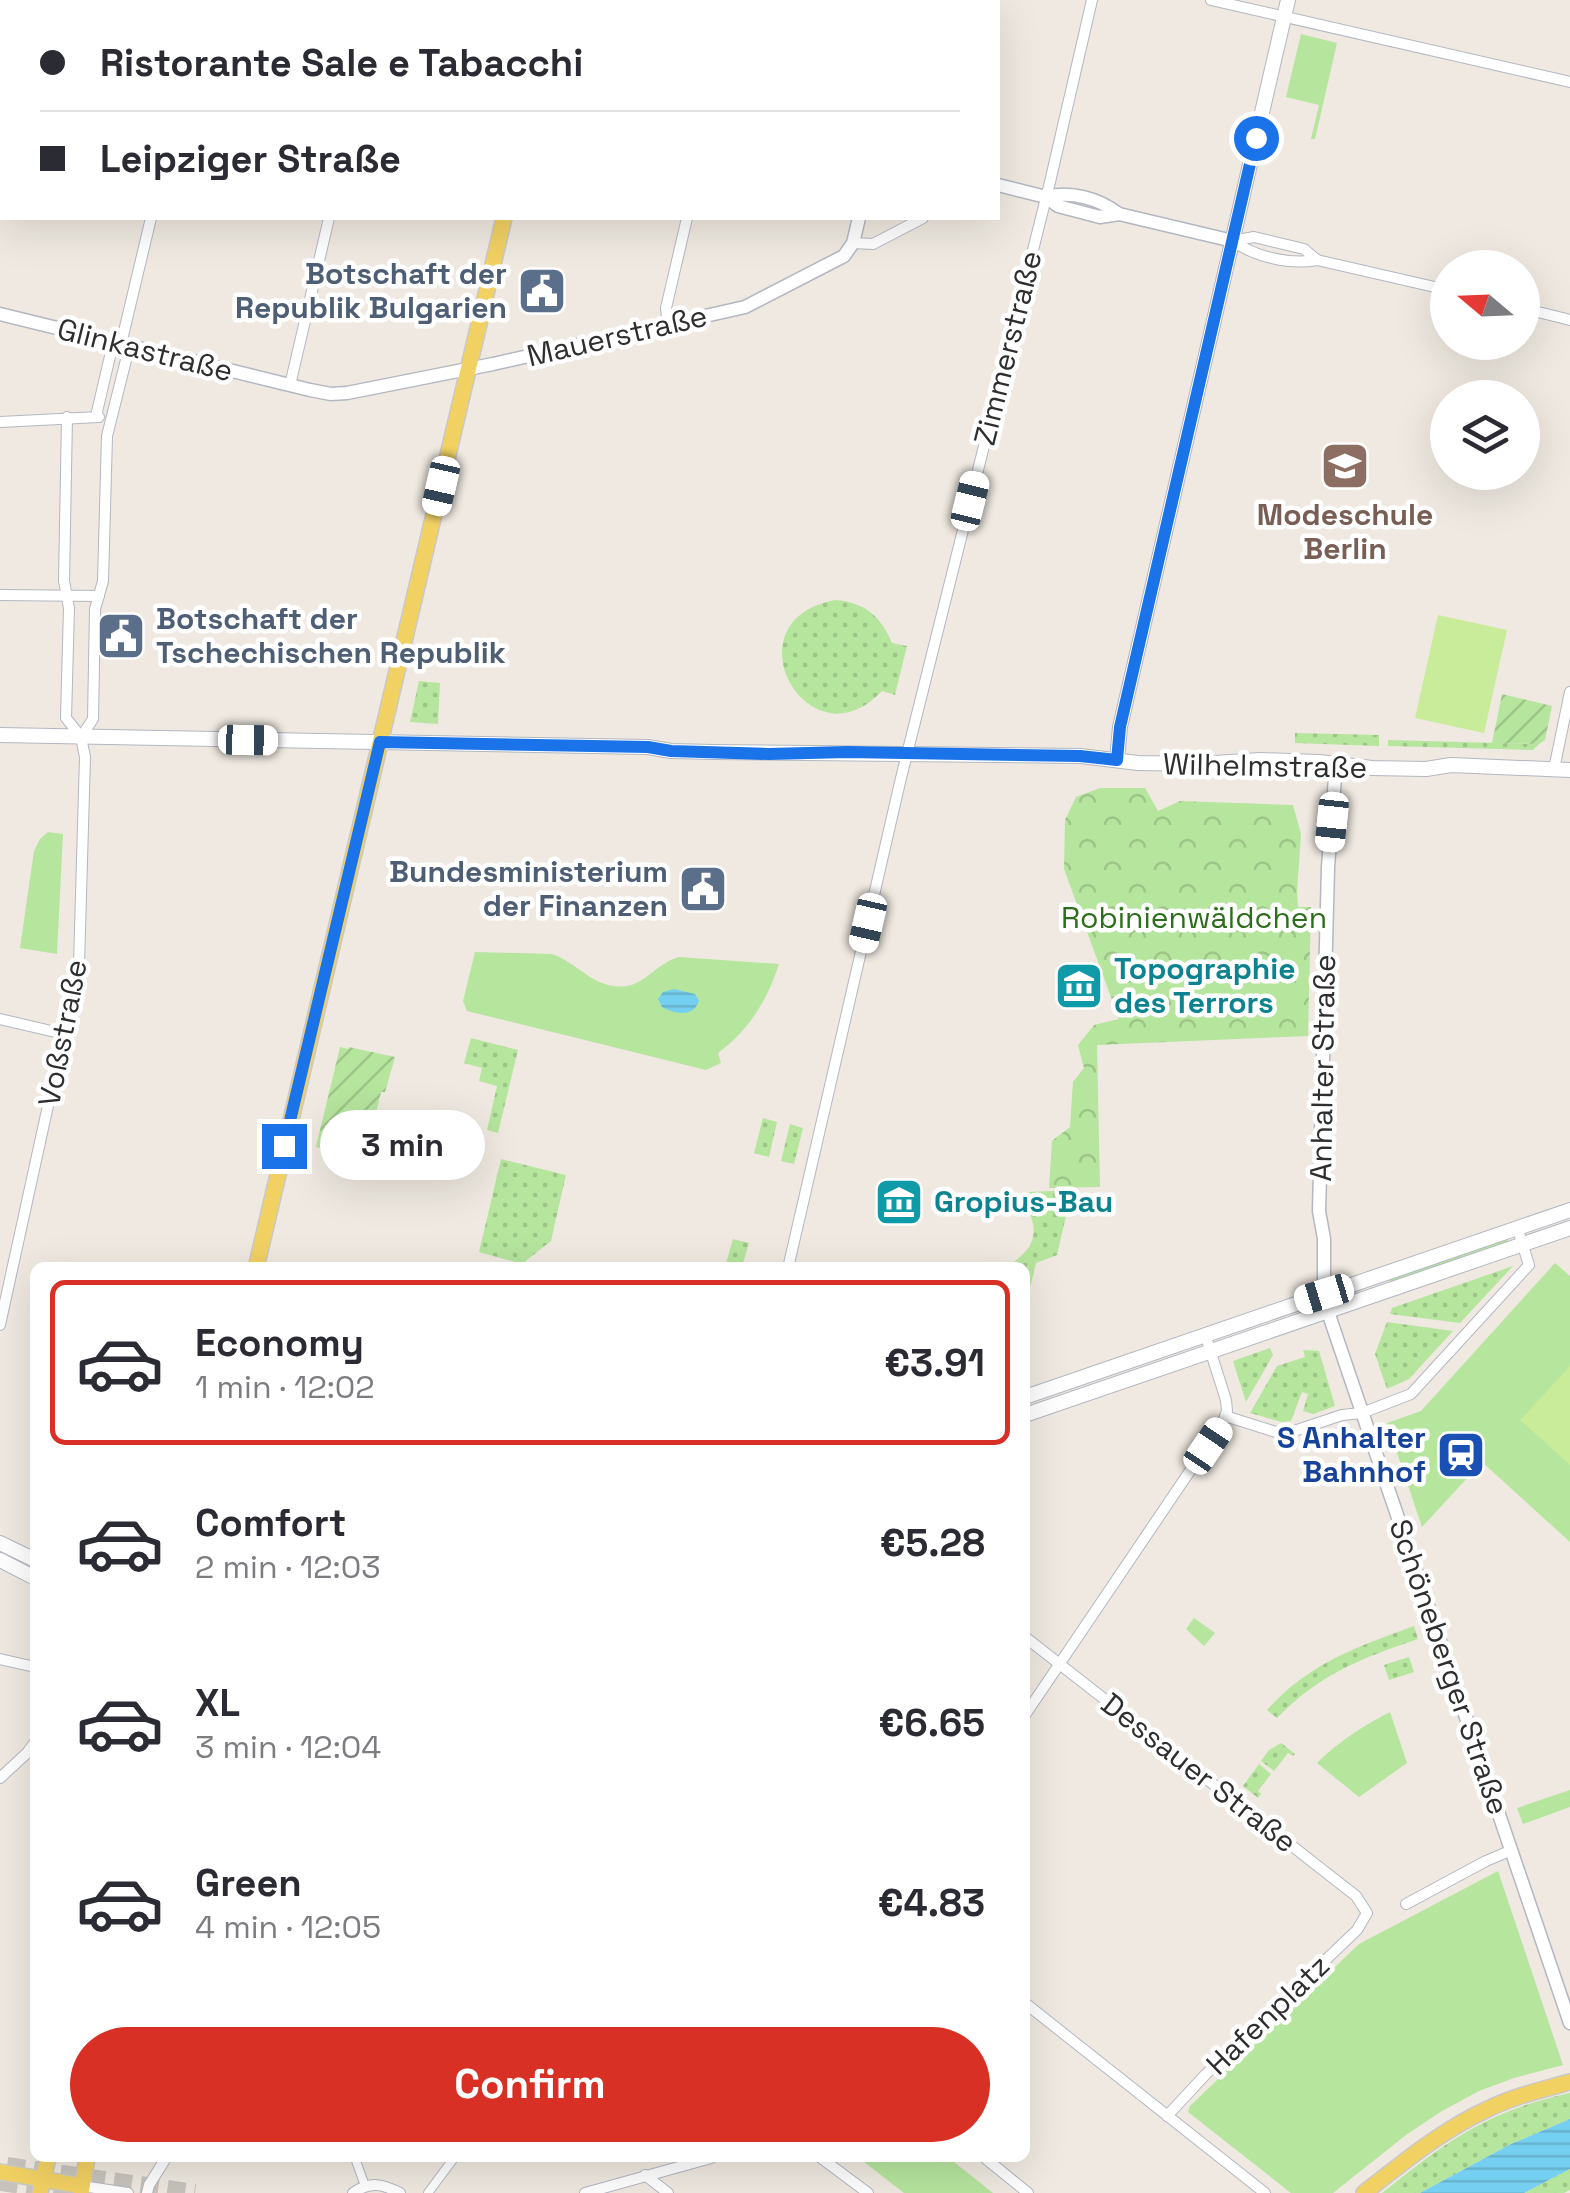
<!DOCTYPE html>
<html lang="en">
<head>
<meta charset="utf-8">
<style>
  :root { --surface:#fff; --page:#f2f2f3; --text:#2b2b33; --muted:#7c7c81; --line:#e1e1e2; --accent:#d93025 }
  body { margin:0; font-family:"Space Grotesk",sans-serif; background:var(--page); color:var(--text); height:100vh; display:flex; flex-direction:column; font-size:38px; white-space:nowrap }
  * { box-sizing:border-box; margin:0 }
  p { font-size:32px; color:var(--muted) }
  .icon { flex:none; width:55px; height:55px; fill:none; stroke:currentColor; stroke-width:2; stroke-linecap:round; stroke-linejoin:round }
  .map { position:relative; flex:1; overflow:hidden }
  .sheet { position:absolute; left:30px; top:1262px; width:1000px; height:900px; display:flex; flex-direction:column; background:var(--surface); border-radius:15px; box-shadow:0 10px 40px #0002 }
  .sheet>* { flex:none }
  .guide { position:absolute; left:0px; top:0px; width:1000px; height:220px; box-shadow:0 10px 40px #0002; display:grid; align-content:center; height:220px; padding:0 40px; background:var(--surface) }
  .needle { width:65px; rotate:289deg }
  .buttons { position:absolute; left:1430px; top:250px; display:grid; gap:20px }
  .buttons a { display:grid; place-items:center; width:110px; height:110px; border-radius:50%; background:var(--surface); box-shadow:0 10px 40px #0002; font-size:50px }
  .end { position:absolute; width:45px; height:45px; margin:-22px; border:12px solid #1a73e8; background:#fff; box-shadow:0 0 0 5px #fff }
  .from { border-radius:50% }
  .bubble { position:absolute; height:70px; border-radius:35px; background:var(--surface); box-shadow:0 10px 40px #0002; font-size:32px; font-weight:700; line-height:70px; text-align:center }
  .car { position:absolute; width:30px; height:60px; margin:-30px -15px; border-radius:12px; box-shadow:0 0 8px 2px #0007; background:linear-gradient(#fff 24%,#345 0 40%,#fff 0 76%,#345 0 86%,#fff 0) }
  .guide b { display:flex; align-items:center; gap:35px; height:95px; font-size:38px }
  .guide b+b { border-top:2px solid var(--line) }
  .guide i { width:25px; height:25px; background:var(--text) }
  ul { padding:18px 0 0; list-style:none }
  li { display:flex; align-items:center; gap:30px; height:165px; margin:0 20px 15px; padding:0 20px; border:5px solid transparent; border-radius:15px }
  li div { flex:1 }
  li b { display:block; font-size:38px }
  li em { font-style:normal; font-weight:700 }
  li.selected { border-color:var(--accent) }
  li>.icon { width:90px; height:90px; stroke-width:1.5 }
  .primary-button { display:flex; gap:20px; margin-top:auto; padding:20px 40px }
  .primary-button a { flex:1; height:115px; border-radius:60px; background:var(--accent); color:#fff; font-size:40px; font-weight:700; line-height:115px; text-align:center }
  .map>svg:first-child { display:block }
</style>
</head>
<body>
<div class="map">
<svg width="1570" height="2193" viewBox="0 0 1570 2193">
  <defs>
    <pattern id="grass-dots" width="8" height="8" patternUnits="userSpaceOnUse" patternTransform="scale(2.5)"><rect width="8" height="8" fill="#b6e59e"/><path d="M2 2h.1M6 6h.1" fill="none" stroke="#9dc588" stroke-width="1.8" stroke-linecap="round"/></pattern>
    <pattern id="forest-crowns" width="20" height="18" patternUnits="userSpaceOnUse" patternTransform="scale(2.5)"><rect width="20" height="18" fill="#b6e59e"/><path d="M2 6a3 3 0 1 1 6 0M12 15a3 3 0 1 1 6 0" fill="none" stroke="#9dc588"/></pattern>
    <pattern id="garden-furrows" width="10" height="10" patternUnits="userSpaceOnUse" patternTransform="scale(2.5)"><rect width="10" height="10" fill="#b6e59e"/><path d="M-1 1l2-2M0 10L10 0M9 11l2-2" fill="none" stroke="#9dc588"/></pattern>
    <pattern id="water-rules" width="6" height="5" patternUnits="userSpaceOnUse" patternTransform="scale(2.5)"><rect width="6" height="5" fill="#75cff0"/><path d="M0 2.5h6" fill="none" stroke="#66b2ce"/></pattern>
  </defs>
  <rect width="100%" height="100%" fill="#efe9e1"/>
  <!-- grass -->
  <g fill="url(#grass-dots)">
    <path d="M835,600C864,602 881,616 892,643L907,646L895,695L882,691C809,769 725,621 835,600Z"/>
    <path d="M419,681L440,683L438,724L410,722Z"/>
    <path d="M1295,733L1379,735V746L1295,743Z"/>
    <path d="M1388,740L1539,744L1533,750L1388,746Z"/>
    <path d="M471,1038L518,1050L498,1133L487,1130L497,1086L479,1081L482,1068L464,1063Z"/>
    <path d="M763,1118L777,1122L769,1157L754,1153Z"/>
    <path d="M790,1124L803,1128L794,1164L781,1161Z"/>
    <path d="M501,1159L566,1175L551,1241L522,1264L479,1252Z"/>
    <path d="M1072,1190L1057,1255L1036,1263L1025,1309V1268L1010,1267C1013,1262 1018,1259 1022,1255C1038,1241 1036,1221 1025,1206L1029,1192Z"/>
    <path d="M1507,1236L1509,1245L1391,1284L1388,1278Z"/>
    <path d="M733,1239L749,1243L742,1267H725Z"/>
    <path d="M1513,1266L1460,1323L1390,1314L1392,1308Z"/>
    <path d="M1387,1322L1453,1331L1409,1379L1387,1389L1375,1354Z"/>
    <path d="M1270,1348L1273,1355L1246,1402L1233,1361Z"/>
    <path d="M1303,1350L1319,1351L1335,1406L1313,1414L1303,1411L1308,1394L1302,1392L1291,1421L1282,1422L1250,1413L1277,1366L1305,1357Z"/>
    <path d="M1414,1626L1418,1639C1360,1659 1321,1673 1277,1718L1267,1710C1309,1663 1357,1647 1414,1626Z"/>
    <path d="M1409,1657L1414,1672L1389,1680L1384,1665Z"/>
    <path d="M1281,1743L1295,1754L1293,1756L1288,1753L1274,1771L1261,1761L1269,1750Z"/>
    <path d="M1259,1764L1271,1774L1258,1791L1261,1794L1258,1798L1243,1786Z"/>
    <path d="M1570,2093V2119L1511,2144L1420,2193H1382C1447,2141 1487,2111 1570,2093Z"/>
    <path d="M1570,2169V2190L1564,2193H1524Z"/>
  </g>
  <!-- forest -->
  <path fill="url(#forest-crowns)" d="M1100,788H1145L1158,811L1180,801L1293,805L1301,834L1297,893L1298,907H1311L1308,1036L1097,1045L1100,1187L1049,1188L1052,1141L1070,1127L1073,1082L1084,1068L1078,1045L1094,1025L1119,1019L1064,869L1065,820L1076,797Z"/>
  <!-- park -->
  <g fill="#b6e59e">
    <path d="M1301,34L1337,43L1315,139H1311L1319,105L1286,97Z"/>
    <path d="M48,832L63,834L57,954L20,948L34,851L40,839Z"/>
    <path d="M475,952L552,954C579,963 598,994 631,985C648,980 660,962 679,957L779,964C767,1001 749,1030 718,1053L721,1063L706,1070L467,1011L463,1001Z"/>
    <path d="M1555,1263L1570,1276V1542L1482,1462L1422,1527L1387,1423L1421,1411Z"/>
    <path d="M1194,1618L1215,1633L1204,1646L1186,1629Z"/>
    <path d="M1390,1712L1407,1763L1359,1797L1317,1763C1339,1741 1363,1726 1390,1712Z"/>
    <path d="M1570,1790V1807L1523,1824L1517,1808Z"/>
    <path d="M1498,1871L1563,2065L1514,2078L1479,2091L1442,2111L1406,2135L1333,2193H1291L1188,2112L1190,2106L1359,1944Z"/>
    <path d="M859,2158H949L993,2193H904Z"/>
  </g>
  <!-- garden -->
  <g fill="url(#garden-furrows)">
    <path d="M1502,694L1552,706L1545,740L1539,744L1492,743Z"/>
    <path d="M340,1047L348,1049L349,1047L395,1057L385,1092H381L373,1125L377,1126L370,1161L316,1147Z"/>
  </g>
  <!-- pitch -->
  <g fill="#c9ec9a">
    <path d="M1438,615L1507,630L1484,733L1415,718Z"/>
    <path d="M1570,1366V1465L1520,1420Z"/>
  </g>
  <!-- water -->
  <g fill="url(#water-rules)">
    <path d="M674,989L695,994L699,1001C693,1018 675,1014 662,1007L658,999L663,992Z"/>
    <path d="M1570,2119V2169L1524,2193H1420L1511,2144Z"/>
  </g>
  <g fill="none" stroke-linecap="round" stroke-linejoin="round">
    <!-- trunk-tunnel -->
    <g stroke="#c8c4bd" stroke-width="18" stroke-dasharray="18 9" stroke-linecap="butt">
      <path d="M7,2166L195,2193"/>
      <path d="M0,2182L76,2193"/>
    </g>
    <!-- pedestrian casing -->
    <g stroke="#b4b7c1" stroke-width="10">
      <g id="pedestrian">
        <path d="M355,2158L365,2186"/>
        <path d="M428,2193L454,2158"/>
      </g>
    </g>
    <!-- minor casing -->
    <g stroke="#b4b7c1" stroke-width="12">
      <g id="minor">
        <path d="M1211,0L1570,82"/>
        <path d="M22,2L23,0"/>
        <path d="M193,2L194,0"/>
        <path d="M379,2L380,0"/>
        <path d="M736,2V0"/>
        <path d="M911,2V0"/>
        <path d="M0,99L2,88"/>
        <path d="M1233,241C1255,257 1290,265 1317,260L1439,288L1448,295"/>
        <path d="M1233,241L1254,237L1304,249L1317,260"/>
        <path d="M853,243L873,244L923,218"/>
        <path d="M1522,312L1530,310L1570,320"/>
        <path d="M668,325L666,308L687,218"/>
        <path d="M290,385L329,218"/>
        <path d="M96,416L111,352L121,344L151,218"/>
        <path d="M0,422L99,417"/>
        <path d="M0,595L99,596"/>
        <path d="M81,737L93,719L95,609L103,581L107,436L127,356L121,344"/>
        <path d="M1554,769L1570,692"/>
        <path d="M0,1019L64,1034"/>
        <path d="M788,1268L901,778L1050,182L1092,0"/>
        <path d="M0,1325L79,964L85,757L81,737L66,718L69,608L64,581L67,417"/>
        <path d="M1225,1416L1276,1432L1288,1433L1342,1415L1362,1413L1411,1394L1529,1265L1517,1227"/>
        <path d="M1025,1637L1356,1896L1367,1913L1357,1930L1206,2074L1167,2116"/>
        <path d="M0,1659L35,1667"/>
        <path d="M1025,1715L1223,1422L1227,1411L1226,1400L1205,1334"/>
        <path d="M0,1778L27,1753L35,1742"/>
        <path d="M1406,1904L1486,1861L1512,1850"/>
        <path d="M1025,2003L1265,2193"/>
        <path d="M821,2158L868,2193"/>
        <path d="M985,2158L1028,2193"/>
        <path d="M645,2175L668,2193"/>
        <path d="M82,2186L128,2193"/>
        <path d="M147,2193L149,2185L166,2158"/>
        <path d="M353,2193C370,2181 383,2184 400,2193"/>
        <path d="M585,2193L711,2158"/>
      </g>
    </g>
    <!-- tertiary casing -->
    <g stroke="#b4b7c1" stroke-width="15">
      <g id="tertiary">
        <path d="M211,0L223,2"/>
        <path d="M998,185L1046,197L1058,206L1100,217L1119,214L1233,241"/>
        <path d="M1046,197C1072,191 1098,198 1119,214"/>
        <path d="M0,314L310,390L331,394L347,393L493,364L745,307L844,256L853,243L859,218"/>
        <path d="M1336,765L1328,867L1319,1211L1324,1239V1294L1331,1321L1570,2023"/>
      </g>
    </g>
    <!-- secondary casing -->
    <g stroke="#b4b7c1" stroke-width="16">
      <g id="secondary">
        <path d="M0,735L648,747L671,751L713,752L1081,756L1138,763L1200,764L1260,760L1319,762L1372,768L1426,769L1451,765L1570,770"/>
        <path d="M1117,760L1120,727L1288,0"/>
        <path d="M1025,1397L1570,1210"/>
        <path d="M1025,1415L1570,1228"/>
        <path d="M0,1543L35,1560"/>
        <path d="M0,1560L35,1578"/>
      </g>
    </g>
    <!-- primary casing -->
    <g stroke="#c9c9c9" stroke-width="18">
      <g id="primary">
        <path d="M554,2L555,0"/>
        <path d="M256,1268L504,218"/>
        <path d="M0,2172L82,2186"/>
        <path d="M40,2193L48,2158"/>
        <path d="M81,2193L87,2158"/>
        <path d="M1364,2193C1404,2162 1442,2130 1488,2109C1514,2096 1542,2090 1570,2082"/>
      </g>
    </g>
    <!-- pedestrian -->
    <use href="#pedestrian" stroke="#fff" stroke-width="8"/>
    <!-- minor -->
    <use href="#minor" stroke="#fff" stroke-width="10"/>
    <!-- tertiary -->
    <use href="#tertiary" stroke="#fff" stroke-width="12"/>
    <!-- secondary -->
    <use href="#secondary" stroke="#fff" stroke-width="14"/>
    <!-- primary -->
    <use href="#primary" stroke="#f2d163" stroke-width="15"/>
  </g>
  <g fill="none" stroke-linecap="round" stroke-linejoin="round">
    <!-- route -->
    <path stroke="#1a73e8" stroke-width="12" d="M284,1146L380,742L648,747L671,751L768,754L848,752L1080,756L1117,760L1120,727L1256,138"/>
  </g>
  <!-- icons -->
  <defs>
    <g id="civic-square" transform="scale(2.5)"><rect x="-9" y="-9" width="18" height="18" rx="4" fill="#5c6f8a" stroke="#fff"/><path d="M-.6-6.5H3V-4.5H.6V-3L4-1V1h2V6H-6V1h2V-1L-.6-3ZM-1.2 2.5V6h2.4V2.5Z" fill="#fff"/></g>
    <g id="university-square" transform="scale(2.5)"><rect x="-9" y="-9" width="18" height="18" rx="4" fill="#8d6e63" stroke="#fff"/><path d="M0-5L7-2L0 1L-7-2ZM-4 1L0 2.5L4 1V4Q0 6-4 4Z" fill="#fff"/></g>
    <g id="museum-square" transform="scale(2.5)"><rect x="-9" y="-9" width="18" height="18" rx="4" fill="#0f9aa8" stroke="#fff"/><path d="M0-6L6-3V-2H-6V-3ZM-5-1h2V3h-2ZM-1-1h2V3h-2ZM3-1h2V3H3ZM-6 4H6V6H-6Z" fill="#fff"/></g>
    <g id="station-square" transform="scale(2.5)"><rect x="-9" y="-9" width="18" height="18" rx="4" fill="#1a4fb4" stroke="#fff"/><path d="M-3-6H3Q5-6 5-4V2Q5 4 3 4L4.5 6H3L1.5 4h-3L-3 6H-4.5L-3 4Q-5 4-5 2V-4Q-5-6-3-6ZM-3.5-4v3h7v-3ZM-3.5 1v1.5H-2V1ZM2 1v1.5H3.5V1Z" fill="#fff"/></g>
  </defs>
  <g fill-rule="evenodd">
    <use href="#civic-square" x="542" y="291"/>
    <use href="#university-square" x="1345" y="466"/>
    <use href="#civic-square" x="121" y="636"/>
    <use href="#civic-square" x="703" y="889"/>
    <use href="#museum-square" x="1079" y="986"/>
    <use href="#museum-square" x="899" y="1202"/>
    <use href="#station-square" x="1461" y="1455"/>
  </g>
  <g text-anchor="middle" stroke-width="9" stroke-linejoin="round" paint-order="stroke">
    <!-- service labels -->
    <g font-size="30" font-weight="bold" fill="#4e5e75" stroke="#fff" text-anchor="end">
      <text x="507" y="284">Botschaft der<tspan x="507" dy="34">Republik Bulgarien</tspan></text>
      <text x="156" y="629" text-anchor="start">Botschaft der<tspan x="156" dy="34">Tschechischen Republik</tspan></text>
      <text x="668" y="882">Bundesministerium<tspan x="668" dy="34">der Finanzen</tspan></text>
    </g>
    <!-- street labels -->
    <g font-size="30" fill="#2e2e2e" stroke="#fff">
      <text transform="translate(617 336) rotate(-13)" y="10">Mauerstraße</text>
      <text transform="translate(1008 348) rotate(-76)" y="10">Zimmerstraße</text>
      <text transform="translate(145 350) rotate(14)" y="10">Glinkastraße</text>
      <text transform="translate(1265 766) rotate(1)" y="10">Wilhelmstraße</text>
      <text transform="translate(63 1033) rotate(-79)" y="10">Voßstraße</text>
      <text transform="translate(1323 1068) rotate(-89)" y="10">Anhalter Straße</text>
      <text transform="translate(1449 1667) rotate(71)" y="10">Schöneberger Straße</text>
      <text transform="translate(1199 1773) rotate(38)" y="10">Dessauer Straße</text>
      <text transform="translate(1268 2015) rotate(-44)" y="10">Hafenplatz</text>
    </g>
    <!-- education labels -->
    <g font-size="30" font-weight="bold" fill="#785e54" stroke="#fff">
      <text x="1345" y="525">Modeschule<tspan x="1345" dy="34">Berlin</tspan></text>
    </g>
    <!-- park labels -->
    <g font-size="30" fill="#2c6e1b" stroke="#fff">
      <text x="1194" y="928">Robinienwäldchen</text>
    </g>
    <!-- culture labels -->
    <g font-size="30" font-weight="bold" fill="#0d838f" stroke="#fff" text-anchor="start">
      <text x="1114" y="979">Topographie<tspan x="1114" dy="34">des Terrors</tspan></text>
      <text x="934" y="1212">Gropius-Bau</text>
    </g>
    <!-- transit labels -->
    <g font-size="30" font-weight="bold" fill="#164399" stroke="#fff" text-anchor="end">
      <text x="1426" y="1448">S Anhalter<tspan x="1426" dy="34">Bahnhof</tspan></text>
    </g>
  </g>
</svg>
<div class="buttons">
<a><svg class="needle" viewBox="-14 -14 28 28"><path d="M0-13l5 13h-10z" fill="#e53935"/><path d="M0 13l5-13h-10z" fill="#7c7c81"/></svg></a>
<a><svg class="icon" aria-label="layers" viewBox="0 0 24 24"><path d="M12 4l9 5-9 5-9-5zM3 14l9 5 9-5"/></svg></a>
</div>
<i class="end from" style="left:1256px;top:138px"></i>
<i class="end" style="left:284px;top:1146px"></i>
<div class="bubble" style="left:320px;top:1110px;width:165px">3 min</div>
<i class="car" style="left:441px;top:486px;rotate:193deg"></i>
<i class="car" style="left:970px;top:501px;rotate:14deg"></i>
<i class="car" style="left:248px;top:740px;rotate:91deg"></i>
<i class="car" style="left:1332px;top:822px;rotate:186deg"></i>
<i class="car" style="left:868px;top:923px;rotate:193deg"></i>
<i class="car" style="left:1324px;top:1294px;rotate:253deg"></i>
<i class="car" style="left:1208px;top:1446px;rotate:34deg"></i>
<div class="guide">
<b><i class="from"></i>Ristorante Sale e Tabacchi</b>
<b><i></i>Leipziger Straße</b>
</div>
<section class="sheet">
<ul>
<li class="selected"><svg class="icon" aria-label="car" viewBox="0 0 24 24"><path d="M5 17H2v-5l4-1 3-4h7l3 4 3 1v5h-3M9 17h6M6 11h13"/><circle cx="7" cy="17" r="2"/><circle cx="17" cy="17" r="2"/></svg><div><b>Economy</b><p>1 min · 12:02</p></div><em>€3.91</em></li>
<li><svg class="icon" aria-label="car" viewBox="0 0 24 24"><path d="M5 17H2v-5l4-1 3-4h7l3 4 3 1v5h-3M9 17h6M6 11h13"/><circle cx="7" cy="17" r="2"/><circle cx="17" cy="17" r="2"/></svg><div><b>Comfort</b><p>2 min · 12:03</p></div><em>€5.28</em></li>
<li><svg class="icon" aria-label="car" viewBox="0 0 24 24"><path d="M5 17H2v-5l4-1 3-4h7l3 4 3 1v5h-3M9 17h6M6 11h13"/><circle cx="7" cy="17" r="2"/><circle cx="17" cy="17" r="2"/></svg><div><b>XL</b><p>3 min · 12:04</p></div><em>€6.65</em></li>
<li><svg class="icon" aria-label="car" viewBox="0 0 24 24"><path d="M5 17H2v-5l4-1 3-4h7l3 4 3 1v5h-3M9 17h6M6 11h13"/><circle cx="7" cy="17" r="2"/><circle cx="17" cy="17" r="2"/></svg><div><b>Green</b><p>4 min · 12:05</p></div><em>€4.83</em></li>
</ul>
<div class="primary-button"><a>Confirm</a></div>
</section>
</div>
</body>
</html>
